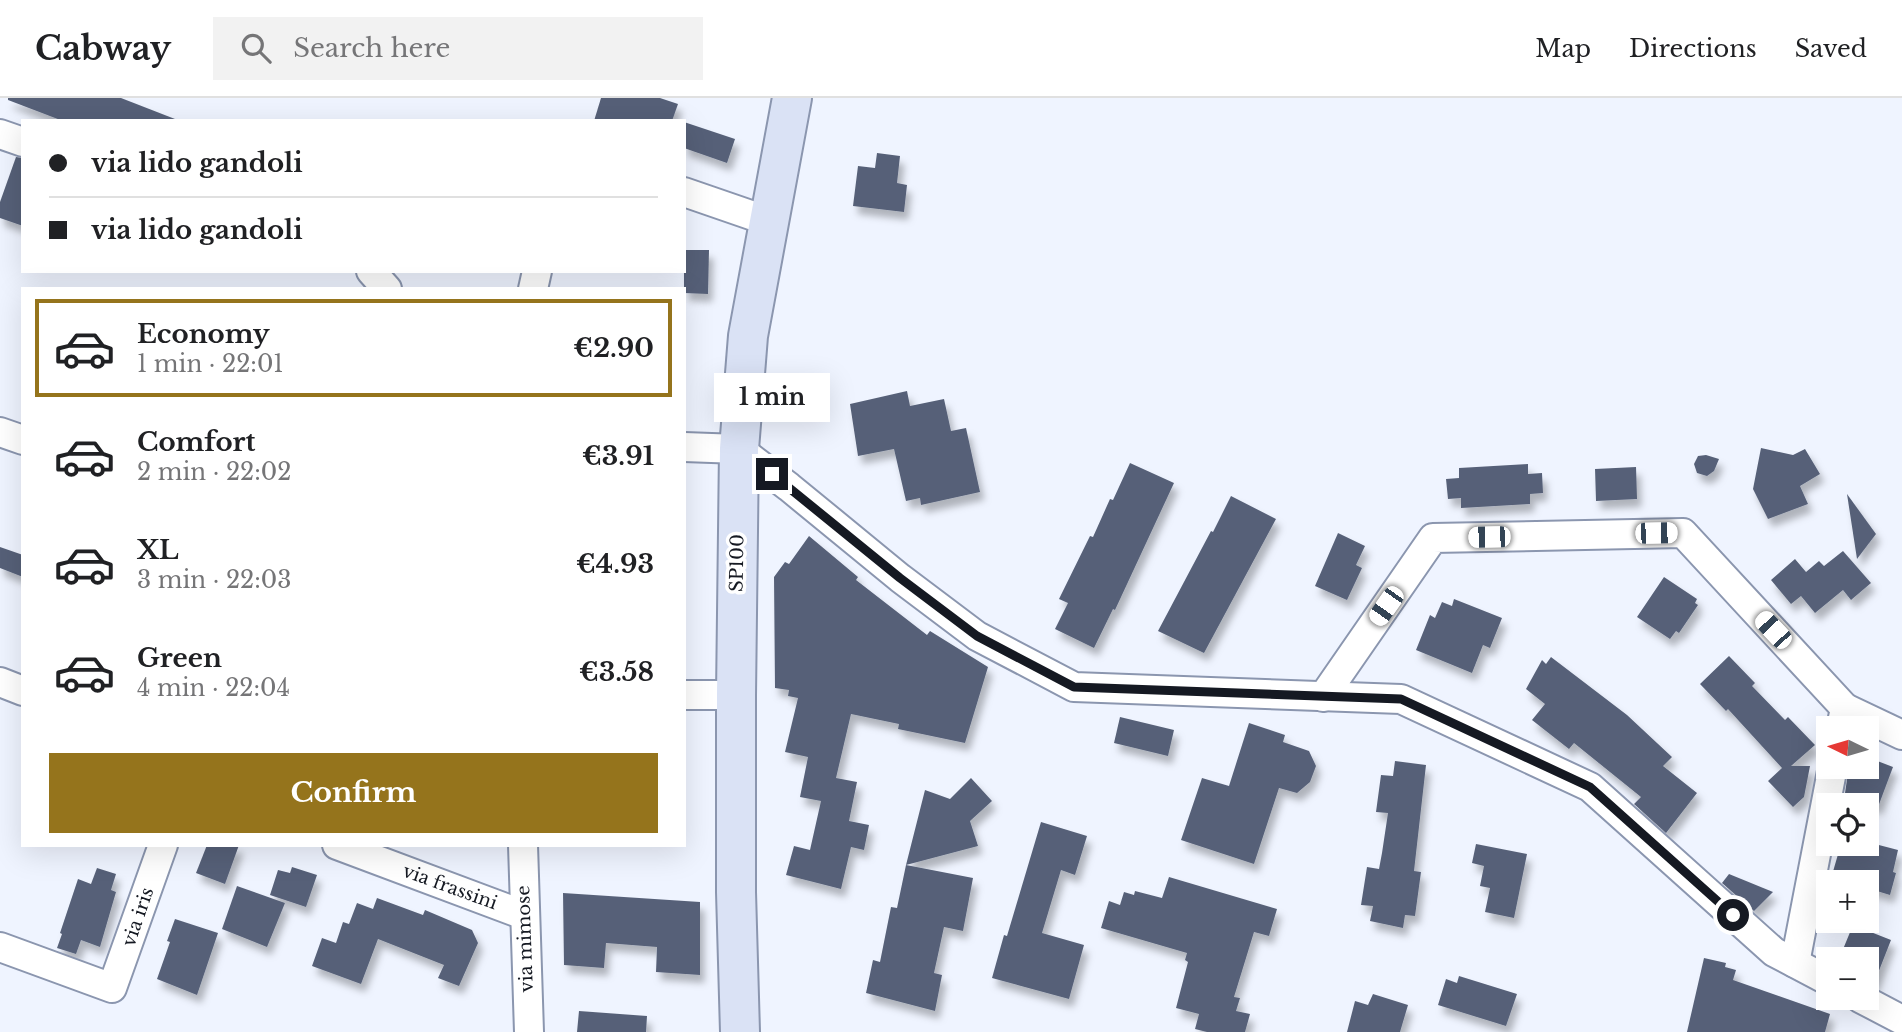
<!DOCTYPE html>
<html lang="en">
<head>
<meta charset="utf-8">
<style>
  :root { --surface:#fff; --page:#f2f2f2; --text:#202124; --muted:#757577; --line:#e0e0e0; --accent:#95741c }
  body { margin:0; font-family:"Libre Baskerville",serif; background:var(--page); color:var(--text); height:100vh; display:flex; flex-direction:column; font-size:26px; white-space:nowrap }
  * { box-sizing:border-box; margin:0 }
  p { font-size:23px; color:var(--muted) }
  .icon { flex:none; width:38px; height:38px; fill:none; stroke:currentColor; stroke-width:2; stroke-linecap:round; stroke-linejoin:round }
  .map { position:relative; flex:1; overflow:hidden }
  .side { position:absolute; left:21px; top:189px; width:665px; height:560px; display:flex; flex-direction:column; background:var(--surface); border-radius:0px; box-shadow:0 7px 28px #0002 }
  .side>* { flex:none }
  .banner { position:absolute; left:21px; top:21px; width:665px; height:154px; border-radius:0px; box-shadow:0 7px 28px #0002; display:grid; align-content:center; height:154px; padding:0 28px; background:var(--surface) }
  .needle { width:46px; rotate:275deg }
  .buttons { position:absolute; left:1816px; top:618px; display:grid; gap:14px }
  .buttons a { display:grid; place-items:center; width:63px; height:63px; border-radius:0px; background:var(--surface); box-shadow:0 7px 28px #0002; font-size:35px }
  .end { position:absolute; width:32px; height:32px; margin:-16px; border:9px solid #151922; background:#fff; box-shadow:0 0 0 4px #fff }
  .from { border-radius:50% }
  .bubble { position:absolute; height:49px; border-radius:0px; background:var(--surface); box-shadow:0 7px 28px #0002; font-size:23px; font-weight:700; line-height:49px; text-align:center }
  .car { position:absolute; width:21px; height:42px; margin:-21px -10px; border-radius:9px; box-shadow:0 0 5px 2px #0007; background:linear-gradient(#fff 24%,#345 0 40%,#fff 0 76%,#345 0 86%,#fff 0) }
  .banner b { display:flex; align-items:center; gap:24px; height:66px; font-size:26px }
  .banner b+b { border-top:2px solid var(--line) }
  .banner i { width:18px; height:18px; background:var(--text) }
  ul { padding:12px 0 0; list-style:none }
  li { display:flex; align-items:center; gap:21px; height:98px; margin:0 14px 10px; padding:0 14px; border:4px solid transparent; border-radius:0px }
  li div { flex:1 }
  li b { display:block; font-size:26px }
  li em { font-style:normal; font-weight:700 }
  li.active { border-color:var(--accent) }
  li>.icon { width:63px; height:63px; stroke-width:1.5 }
  .primary-button { display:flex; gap:14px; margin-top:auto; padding:14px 28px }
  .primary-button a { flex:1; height:80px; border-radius:0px; background:var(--accent); color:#fff; font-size:28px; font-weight:700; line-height:80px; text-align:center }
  header { display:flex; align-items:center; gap:42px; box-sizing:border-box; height:98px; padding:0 35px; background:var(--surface); border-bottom:2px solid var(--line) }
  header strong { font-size:33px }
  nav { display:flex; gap:38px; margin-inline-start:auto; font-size:24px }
  .search { width:490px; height:63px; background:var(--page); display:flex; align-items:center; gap:18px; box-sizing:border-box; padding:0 24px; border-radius:0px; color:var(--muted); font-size:26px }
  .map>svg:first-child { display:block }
</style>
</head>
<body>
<header>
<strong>Cabway</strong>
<div class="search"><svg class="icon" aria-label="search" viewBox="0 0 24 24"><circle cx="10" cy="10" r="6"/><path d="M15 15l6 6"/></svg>Search here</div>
<nav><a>Map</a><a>Directions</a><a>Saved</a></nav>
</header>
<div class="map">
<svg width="1902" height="934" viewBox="0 0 1902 934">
  <defs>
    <filter id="shadow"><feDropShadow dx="4.5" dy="8" stdDeviation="3.5" flood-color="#0004"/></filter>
  </defs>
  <rect width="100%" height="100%" fill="#eff4ff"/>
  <!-- building -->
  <g fill="#576178" filter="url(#shadow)">
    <path d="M8,0H121L175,21L63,23L8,2Z"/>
    <path d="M601,0H660L678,6L672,23H594Z"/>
    <path d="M684,24L735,41L727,65L684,50Z"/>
    <path d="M877,55L900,58L897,85L907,87L904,114L853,108L858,68L875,70Z"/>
    <path d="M16,59L23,60V128L0,120V104Z"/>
    <path d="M684,152H709L708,196L684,195Z"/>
    <path d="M907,293L910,308L944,301L951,333L966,330L980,394L921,407L920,400L906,403L894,351L858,358L850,306Z"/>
    <path d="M1761,350L1793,357L1805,351L1820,376L1800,388L1808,406L1768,421L1753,391Z"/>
    <path d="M1706,357L1719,361L1714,373L1707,378L1697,375L1694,366L1698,358Z"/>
    <path d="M1130,365L1174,385L1115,512L1113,511L1094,550L1055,531L1068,505L1059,501L1090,438L1093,439L1110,401L1113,402Z"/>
    <path d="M1528,366V376L1542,375L1543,395L1530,396V406L1461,410V400L1448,401L1446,381L1459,380V370Z"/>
    <path d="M1636,369L1637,401L1596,403L1595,371Z"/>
    <path d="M1847,396L1876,436L1857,461Z"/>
    <path d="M1231,398L1276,421L1204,555L1158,533L1211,433L1213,434Z"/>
    <path d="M1338,435L1365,448L1356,467L1362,470L1347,502L1315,488Z"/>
    <path d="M809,438L858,479L856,482L927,537L930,533L988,569L965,645L898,631L899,626L851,616L836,680L857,684L849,723L869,727L864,752L851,749L841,791L786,777L794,748L810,752L821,703L800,699L808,659L785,654L798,600L788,598L789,592L775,590L774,479L785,464L789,466Z"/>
    <path d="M0,449L23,457V479L0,470Z"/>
    <path d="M1843,453L1871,485L1851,502L1843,492L1815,515L1801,498L1791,506L1771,482L1795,461L1806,474L1819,463L1824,468Z"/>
    <path d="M1664,479L1697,501L1695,505L1698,507L1679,535L1676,533L1670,541L1637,519Z"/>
    <path d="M1454,501L1502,520L1490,550L1483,547L1472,575L1416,552L1430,517L1435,520L1442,504L1452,508Z"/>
    <path d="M1729,558L1755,585L1752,588L1785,622L1788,619L1815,647L1791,668H1810L1804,699L1793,709L1768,683L1782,670L1728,611L1726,613L1700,586Z"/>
    <path d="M1551,559L1627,617L1672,659L1663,668L1697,695L1666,735L1634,706L1641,699L1574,645L1569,651L1532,622L1545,606L1526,591L1542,562L1546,566Z"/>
    <path d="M1120,619L1174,632L1168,658L1114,645Z"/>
    <path d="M1249,625L1285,637L1283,644L1309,653L1316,668L1310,684L1297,695L1279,690L1254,766L1181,742L1202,680L1229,688Z"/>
    <path d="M1867,659L1893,669L1878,709L1845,695L1849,668H1867Z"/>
    <path d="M1395,663L1426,667L1414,773L1421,774L1415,818L1405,817L1403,830L1370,823L1373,808L1361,807L1367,769L1379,771L1382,755L1388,715L1376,714L1381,677L1393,678Z"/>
    <path d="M971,680L992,703L970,723L978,748L906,767L925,692L950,701Z"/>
    <path d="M1041,724L1087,738L1075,777L1061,772L1042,835L1084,847L1069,901L992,880L1004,837L1007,838Z"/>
    <path d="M1476,746L1527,756L1514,820L1485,814L1490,790L1480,788L1484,768L1472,765Z"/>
    <path d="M1841,746H1875L1898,752L1893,774L1896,775L1890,797L1867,790V784H1859L1832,777Z"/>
    <path d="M207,747H239L225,786L196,775Z"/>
    <path d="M906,767L973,780L963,833L944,829L934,875L942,877L935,913L866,895L873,862L880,864L891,809L897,810Z"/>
    <path d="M292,769L317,777L306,809L270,797L278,772L290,775Z"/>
    <path d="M97,770L116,776L111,792L116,794L100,849L81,842L76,856L57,850L62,836L60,835L78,781L91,786Z"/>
    <path d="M1729,776L1773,794L1754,813L1722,785Z"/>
    <path d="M1169,779L1277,811L1269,838L1254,834L1234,899L1240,900L1236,913L1250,916L1245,934H1207L1195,931L1199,916L1176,910L1188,864L1185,862L1187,855L1101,830L1109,803L1120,807L1124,794L1134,797L1135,793L1162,800Z"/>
    <path d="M237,788L285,805L267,849L222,831Z"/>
    <path d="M563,795L700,804V877L656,874L657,849L606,845L604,870L564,867Z"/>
    <path d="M377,800L423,817L425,812L472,832L478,845L459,888L438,880L444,867L378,841L361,886L312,868L322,840L336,845L343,824L349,826L357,805L373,811Z"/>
    <path d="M175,821L218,835L197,897L157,881L170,844L167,843Z"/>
    <path d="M1853,827L1891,842L1873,888L1867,885V861H1839Z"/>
    <path d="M1704,860L1726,865L1725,869L1736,872L1733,882L1830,916L1825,934H1687Z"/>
    <path d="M1459,878L1517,896L1506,928L1438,907L1446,881L1457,885Z"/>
    <path d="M1373,896L1408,907L1400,934H1347L1355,903L1368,907Z"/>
    <path d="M579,913L647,918L646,934H577Z"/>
  </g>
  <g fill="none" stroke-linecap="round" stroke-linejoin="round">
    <!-- street casing -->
    <g stroke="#8b96af" stroke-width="32">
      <g id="street">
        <path d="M0,36L23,44"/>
        <path d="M684,94L768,123"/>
        <path d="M371,173L387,191"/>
        <path d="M533,191L537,173"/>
        <path d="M0,334L23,342"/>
        <path d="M684,349L739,351L789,389L900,480L977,538L1074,589L1401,601L1590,689L1774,854L1829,883"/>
        <path d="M0,584L23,593"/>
        <path d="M684,597H736"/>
        <path d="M1323,599L1433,440L1683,435L1845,610L1841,630"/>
        <path d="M1845,610L1902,637"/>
        <path d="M337,747L524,817"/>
        <path d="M523,747L529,934"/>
        <path d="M0,849L112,890L163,747"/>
        <path d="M1795,865L1833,668"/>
        <path d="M1860,900L1902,922"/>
      </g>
    </g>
    <!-- secondary casing -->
    <g stroke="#8b96af" stroke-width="42">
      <path id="secondary" d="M740,934L736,794V597L739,351L748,238L792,0"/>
    </g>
    <!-- street -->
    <use href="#street" stroke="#fff" stroke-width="28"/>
    <!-- secondary -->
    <use href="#secondary" stroke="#dae2f5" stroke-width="38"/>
  </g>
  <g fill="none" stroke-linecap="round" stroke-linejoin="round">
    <!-- route -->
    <path stroke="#151922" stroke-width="9" d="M772,376L900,480L977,538L1074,589L1401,601L1590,689L1733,817"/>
  </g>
  <g text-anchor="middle" stroke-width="7" stroke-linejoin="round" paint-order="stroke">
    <!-- street labels -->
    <g font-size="18" fill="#151922" stroke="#fff">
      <text transform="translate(737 465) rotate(-89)" y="6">SP100</text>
      <text transform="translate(450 789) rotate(20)" y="6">via frassini</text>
      <text transform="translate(138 819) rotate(-71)" y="6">via iris</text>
      <text transform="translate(525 841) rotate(-92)" y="6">via mimose</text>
    </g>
  </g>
</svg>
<div class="buttons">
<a><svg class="needle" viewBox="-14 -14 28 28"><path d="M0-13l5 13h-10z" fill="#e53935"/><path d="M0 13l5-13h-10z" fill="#757577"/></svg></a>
<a><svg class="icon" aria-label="locate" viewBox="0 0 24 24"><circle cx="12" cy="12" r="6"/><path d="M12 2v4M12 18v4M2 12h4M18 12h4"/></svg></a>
<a>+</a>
<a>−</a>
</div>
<i class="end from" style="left:1733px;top:817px"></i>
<i class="end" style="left:772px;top:376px"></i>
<div class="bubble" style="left:714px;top:275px;width:116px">1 min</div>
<i class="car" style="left:1656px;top:435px;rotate:89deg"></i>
<i class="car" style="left:1489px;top:439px;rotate:269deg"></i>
<i class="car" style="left:1386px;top:508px;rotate:215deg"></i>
<i class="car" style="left:1773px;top:532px;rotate:317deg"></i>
<div class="banner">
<b><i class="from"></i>via lido gandoli</b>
<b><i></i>via lido gandoli</b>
</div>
<section class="side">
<ul>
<li class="active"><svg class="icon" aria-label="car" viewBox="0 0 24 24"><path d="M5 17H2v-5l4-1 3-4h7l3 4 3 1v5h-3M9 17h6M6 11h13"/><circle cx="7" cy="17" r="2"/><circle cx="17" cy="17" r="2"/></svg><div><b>Economy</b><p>1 min · 22:01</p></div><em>€2.90</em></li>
<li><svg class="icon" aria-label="car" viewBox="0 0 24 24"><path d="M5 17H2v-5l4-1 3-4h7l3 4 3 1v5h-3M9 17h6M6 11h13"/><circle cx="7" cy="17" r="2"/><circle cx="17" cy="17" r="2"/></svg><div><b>Comfort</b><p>2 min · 22:02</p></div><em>€3.91</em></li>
<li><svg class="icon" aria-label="car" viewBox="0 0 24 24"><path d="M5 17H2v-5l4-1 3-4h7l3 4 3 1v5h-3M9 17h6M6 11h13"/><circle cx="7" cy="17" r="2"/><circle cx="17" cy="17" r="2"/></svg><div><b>XL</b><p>3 min · 22:03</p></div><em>€4.93</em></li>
<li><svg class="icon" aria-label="car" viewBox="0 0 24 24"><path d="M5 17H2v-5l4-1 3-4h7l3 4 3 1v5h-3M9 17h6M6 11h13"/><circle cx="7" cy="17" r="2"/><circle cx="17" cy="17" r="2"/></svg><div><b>Green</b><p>4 min · 22:04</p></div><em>€3.58</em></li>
</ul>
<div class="primary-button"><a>Confirm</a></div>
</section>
</div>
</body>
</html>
